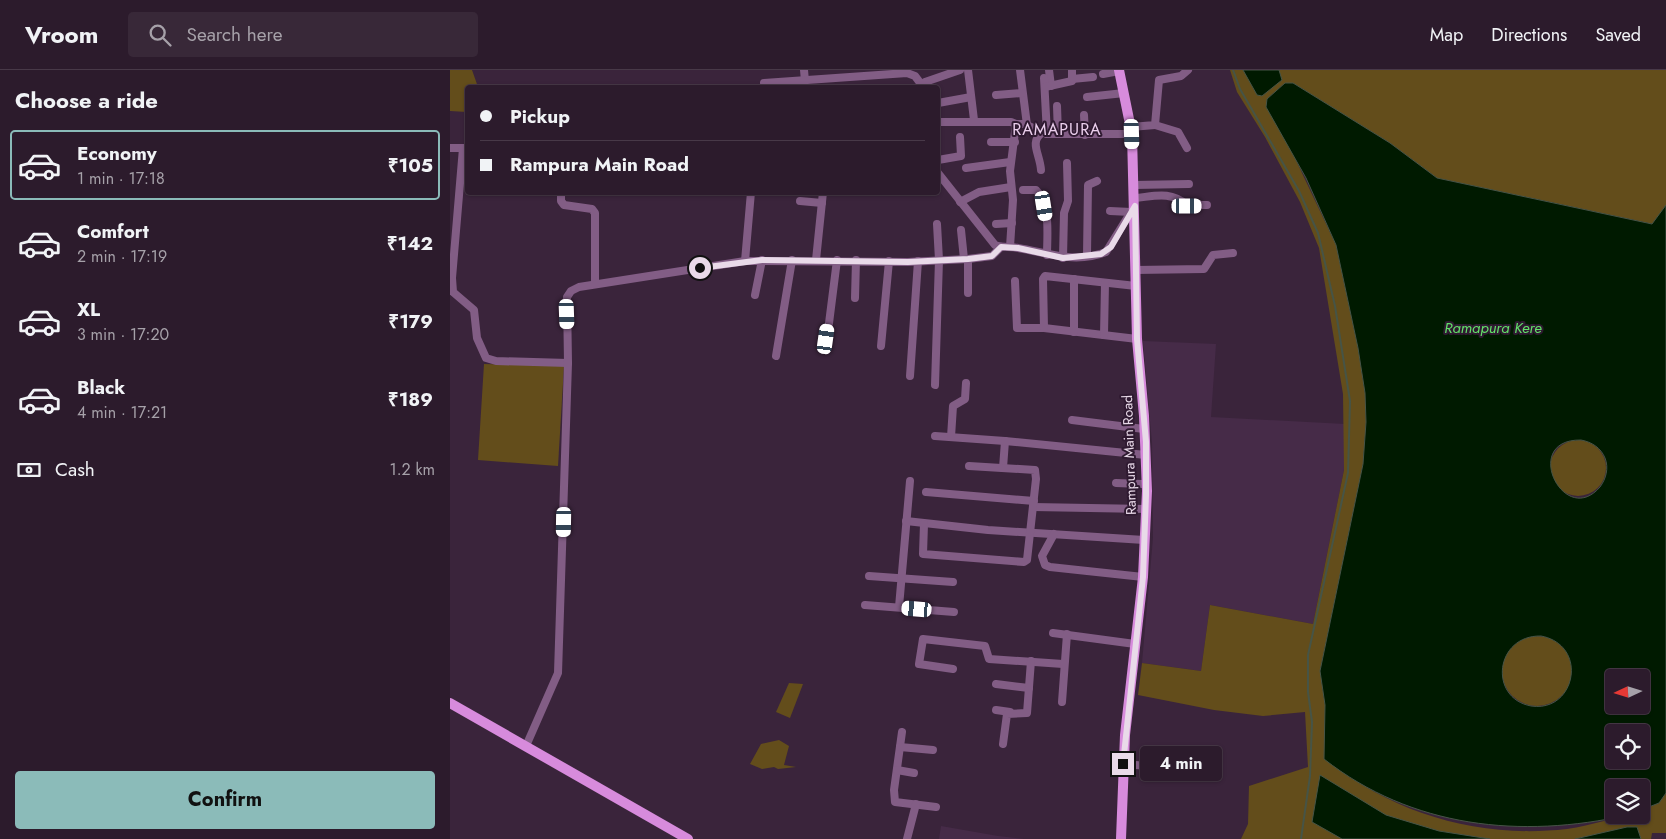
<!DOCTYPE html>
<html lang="en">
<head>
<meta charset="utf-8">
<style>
  :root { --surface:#2c1b2c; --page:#382838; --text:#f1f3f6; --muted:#a6a1a9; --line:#483948; --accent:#8bbbb9 }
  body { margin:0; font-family:Jost,sans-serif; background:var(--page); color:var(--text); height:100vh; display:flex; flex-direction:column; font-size:19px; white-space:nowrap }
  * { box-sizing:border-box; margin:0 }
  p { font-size:16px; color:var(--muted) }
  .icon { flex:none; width:28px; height:28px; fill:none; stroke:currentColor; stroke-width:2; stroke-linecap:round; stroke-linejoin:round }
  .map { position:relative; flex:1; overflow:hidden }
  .panel { display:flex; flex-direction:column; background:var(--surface); width:450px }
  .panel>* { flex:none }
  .hud { position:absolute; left:15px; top:15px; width:475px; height:110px; border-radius:5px; box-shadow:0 1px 4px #0004,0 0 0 1px var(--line); display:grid; align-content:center; height:110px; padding:0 15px; background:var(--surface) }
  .needle { width:32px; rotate:266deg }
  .buttons { position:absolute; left:1155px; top:599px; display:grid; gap:10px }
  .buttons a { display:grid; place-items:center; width:45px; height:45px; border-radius:5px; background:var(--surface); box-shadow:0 1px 4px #0004,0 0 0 1px var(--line); font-size:25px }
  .end { position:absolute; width:22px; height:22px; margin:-11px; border:6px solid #e9dae9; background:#111; box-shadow:0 0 0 2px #111 }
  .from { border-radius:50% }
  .bubble { position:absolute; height:35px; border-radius:5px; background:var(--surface); box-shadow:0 1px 4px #0004,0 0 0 1px var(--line); font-size:16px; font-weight:700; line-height:35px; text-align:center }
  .car { position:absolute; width:15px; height:30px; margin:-15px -8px; border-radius:6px; box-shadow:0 0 4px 1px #0007; background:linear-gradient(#fff 24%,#345 0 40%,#fff 0 76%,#345 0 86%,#fff 0) }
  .hud b { display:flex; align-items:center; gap:18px; height:48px; font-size:19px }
  .hud b+b { border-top:1px solid var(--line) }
  .hud i { width:12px; height:12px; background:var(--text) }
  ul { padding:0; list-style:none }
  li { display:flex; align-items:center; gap:15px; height:70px; margin:0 10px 8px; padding:0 5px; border:2px solid transparent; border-radius:5px }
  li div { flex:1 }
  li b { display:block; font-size:19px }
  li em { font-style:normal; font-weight:700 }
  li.active { border-color:var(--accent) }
  li>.icon { width:45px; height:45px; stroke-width:1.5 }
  h2 { padding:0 15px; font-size:22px; line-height:60px }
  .pay { display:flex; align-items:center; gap:12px; height:55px; padding:0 15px; font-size:19px }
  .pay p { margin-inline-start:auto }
  .cta { display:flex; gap:10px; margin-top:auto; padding:10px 15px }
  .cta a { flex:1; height:58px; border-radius:5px; background:var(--accent); color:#111; font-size:20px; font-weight:700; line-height:58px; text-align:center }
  header { display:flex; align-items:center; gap:30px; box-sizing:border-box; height:70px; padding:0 25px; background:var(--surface); border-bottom:1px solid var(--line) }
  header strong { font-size:24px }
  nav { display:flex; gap:28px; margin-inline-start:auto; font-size:18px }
  .search { width:350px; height:45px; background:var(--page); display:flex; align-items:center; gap:12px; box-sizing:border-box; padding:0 18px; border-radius:5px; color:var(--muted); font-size:19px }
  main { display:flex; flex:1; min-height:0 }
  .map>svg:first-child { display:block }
</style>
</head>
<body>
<header>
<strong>Vroom</strong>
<div class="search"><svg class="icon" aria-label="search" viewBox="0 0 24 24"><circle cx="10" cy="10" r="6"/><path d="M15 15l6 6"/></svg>Search here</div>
<nav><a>Map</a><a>Directions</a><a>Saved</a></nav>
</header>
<main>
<section class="panel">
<h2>Choose a ride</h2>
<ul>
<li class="active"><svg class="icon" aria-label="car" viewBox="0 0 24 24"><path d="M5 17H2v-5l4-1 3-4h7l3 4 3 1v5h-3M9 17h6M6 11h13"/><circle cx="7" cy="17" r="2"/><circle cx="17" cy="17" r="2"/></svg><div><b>Economy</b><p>1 min · 17:18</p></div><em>₹105</em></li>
<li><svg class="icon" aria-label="car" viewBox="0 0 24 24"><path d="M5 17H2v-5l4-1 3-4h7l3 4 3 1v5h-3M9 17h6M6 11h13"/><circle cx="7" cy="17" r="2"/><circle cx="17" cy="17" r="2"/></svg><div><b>Comfort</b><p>2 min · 17:19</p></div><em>₹142</em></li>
<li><svg class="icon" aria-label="car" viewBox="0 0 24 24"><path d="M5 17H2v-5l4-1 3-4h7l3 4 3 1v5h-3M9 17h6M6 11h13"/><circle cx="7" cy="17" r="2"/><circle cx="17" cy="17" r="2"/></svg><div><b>XL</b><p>3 min · 17:20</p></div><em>₹179</em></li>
<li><svg class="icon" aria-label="car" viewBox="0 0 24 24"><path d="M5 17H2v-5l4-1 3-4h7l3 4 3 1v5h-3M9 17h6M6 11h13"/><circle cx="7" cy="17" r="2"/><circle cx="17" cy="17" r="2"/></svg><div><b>Black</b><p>4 min · 17:21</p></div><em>₹189</em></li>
</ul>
<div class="pay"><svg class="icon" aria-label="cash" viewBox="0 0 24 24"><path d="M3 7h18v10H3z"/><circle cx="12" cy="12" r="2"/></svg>Cash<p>1.2 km</p></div>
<div class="cta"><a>Confirm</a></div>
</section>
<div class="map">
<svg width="1216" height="769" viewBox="0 0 1216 769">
  <rect width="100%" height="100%" fill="#3a243b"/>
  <!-- built -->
  <g fill="#462b48">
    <path d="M693,271L766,274L761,347L895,354L894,400L863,554L760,535L751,601L692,593L703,468L702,373Z"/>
    <path d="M491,756L548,766L574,769H489Z"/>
  </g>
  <!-- green -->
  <g fill="#634d1b">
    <path d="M0,0H22L28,17L18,18L17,42L0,41Z"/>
    <path d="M780,0H1216V135L1203,154L987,108L940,73L843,13H835L817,29L886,175L908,278L915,323L916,352L913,394L870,601L875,635V689C944,744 1029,769 1117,759C1142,756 1166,745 1191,745V740L1209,733L1216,723V763H1202L1201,769H791L798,754L799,716L858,697L855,642L813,646L764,640L688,625L692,593L751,601L760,535L863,554L894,400L893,324L869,178L850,132L815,67L787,22Z"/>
    <path d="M34,294L114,296L108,396L28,390Z"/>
    <circle cx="1128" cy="398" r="28"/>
    <circle cx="1087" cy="601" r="35"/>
    <path d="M339,613L353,614L340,648L326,642Z"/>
    <path d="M329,670L339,676L334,695L346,697L328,699L324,697L312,699L300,694L311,674Z"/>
  </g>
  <!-- water -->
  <g fill="#001a00" stroke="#465446" fill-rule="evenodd">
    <path d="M793,0H829L832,10L812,26L807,25Z"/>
    <path d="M835,13H843L940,73L987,108L1202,154L1216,135V723L1209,733L1191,740V718H1164V745H1178C1071,769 962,758 874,689L875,635L870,601L913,394L916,352L915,323L908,278L886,175L856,108L816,37L817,29ZM1131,370C1142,372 1151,378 1155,388C1159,398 1156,409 1150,417C1114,459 1070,369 1131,370ZM1091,566C1139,575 1126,643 1081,636C1038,628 1045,565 1091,566ZM1164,608H1191V635H1164ZM1191,662V690H1164V662Z"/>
    <path d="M870,705L936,745L989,761L1040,769H892L862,752Z"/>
    <path d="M1177,757H1187L1191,769H1125Z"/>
  </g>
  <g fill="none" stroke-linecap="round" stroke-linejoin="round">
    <!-- stream -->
    <path stroke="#465446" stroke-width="2" d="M783,0L790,19L849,121L868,163L885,236L900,331L898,403L858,585V622L862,652L860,706L851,769"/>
    <!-- minor -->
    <g stroke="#825d85" stroke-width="8">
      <path d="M354,0L355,11"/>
      <path d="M518,0L524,50"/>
      <path d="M570,0L577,55"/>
      <path d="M599,0L601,16"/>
      <path d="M653,4L669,1"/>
      <path d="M594,8L597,64"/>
      <path d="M622,9L643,7"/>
      <path d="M314,13L457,3L465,6L471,14"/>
      <path d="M595,17L622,11V0"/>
      <path d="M468,18L475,12L510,0"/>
      <path d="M546,25L572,23"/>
      <path d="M637,27L674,23"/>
      <path d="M488,33L521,27"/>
      <path d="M607,36L608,64"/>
      <path d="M634,45L635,65"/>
      <path d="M488,52H561L566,54L560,101L563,130L560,177"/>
      <path d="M566,54H574L597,64H682"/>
      <path d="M705,55L728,62L737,78"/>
      <path d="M681,57L705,55L709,10L731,6L738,0"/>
      <path d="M541,72H565"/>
      <path d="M0,78H18"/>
      <path d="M13,78L2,208L3,222L24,240L27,268L36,288L46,291L118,293"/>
      <path d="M488,90L511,86L510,67"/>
      <path d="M516,98L560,92"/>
      <path d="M591,100C590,84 579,72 592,63"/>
      <path d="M488,103L545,175C553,178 560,176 568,178C599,183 625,194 656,182L684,137"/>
      <path d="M684,115L739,114"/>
      <path d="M573,120H586C601,133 597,167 597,185"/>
      <path d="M111,122V131L114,135L142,139L145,143V214"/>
      <path d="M685,128C706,126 720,121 737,135H757"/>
      <path d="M350,131L372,133"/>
      <path d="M510,132L529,122L561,117"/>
      <path d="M660,141L681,142"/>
      <path d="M546,154L562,153"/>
      <path d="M511,160L514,189"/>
      <path d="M637,185L638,115L647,111"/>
      <path d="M613,188L614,143L618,131L617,93"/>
      <path d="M518,189V223"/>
      <path d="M366,190L373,122"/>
      <path d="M295,191L301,122"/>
      <path d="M685,200L754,199L763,185L783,183"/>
      <path d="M565,211L567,258H594L687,269"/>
      <path d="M305,225L312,190"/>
      <path d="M405,228L406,190"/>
      <path d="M594,258L593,209L595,206L686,216"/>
      <path d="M624,262V209"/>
      <path d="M654,265L655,213"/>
      <path d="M377,269L387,190"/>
      <path d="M431,276L439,191"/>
      <path d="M326,286L342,190"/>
      <path d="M460,306L468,191"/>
      <path d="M485,315L489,190L487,154"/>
      <path d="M622,350L694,359"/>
      <path d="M485,366L555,371L553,398"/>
      <path d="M501,367L503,336L515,329L516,313"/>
      <path d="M555,371L696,385"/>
      <path d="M666,413L692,414"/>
      <path d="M476,422L584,431"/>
      <path d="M583,437L696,439"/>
      <path d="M456,451L538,460L694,470"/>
      <path d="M474,454L473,484L574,492L577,490L586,409L585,400L519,396"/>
      <path d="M604,464L592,486L595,495L600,497L693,507"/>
      <path d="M419,506L503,512"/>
      <path d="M415,535L504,542"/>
      <path d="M449,537L460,411"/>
      <path d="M603,563L685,574"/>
      <path d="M503,599L469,594L473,569L535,576L539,589L613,594"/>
      <path d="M546,614L579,618"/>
      <path d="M612,632L617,564"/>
      <path d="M546,640L560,642"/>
      <path d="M452,662L444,720L445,732L486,737"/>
      <path d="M553,674L557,644L577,643L581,591"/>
      <path d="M76,676L108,603L118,293L117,227L121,221L129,217L295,191L458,192L518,189L542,186L551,177"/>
      <path d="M450,677L483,680"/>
      <path d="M673,694L723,698"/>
      <path d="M447,700L464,703"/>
      <path d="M457,769L466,734"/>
    </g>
    <!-- major -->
    <g stroke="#d78bdc" stroke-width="10">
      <path d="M669,0L682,64L687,269L694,346L697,421L693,507L675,665L671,769"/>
      <path d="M0,633L238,769"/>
    </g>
  </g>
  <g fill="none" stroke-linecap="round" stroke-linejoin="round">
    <!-- route -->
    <path stroke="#e9dae9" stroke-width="6" d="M250,198L312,190L458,192L518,189L542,186L551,177L568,178L613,188L651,184L661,177L685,136L687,269L696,372V425L693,507L673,694"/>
  </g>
  <g text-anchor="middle" stroke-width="4" stroke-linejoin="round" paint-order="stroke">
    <!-- street labels -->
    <g font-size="14" fill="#e9dae9" stroke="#2f1a31">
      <text transform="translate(679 385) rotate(-92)" y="5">Rampura Main Road</text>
    </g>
    <!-- water labels -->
    <g font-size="15" font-style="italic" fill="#63e16a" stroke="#2f1a31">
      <text x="1043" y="263">Ramapura Kere</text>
    </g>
    <!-- quarter labels -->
    <g font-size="16" letter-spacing="1" fill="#ebcfed" stroke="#2f1a31">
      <text x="607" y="65">RAMAPURA</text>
    </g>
  </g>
</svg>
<div class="buttons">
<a><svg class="needle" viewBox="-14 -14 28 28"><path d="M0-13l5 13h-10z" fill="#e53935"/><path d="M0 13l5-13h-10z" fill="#a6a1a9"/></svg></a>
<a><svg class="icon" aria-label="locate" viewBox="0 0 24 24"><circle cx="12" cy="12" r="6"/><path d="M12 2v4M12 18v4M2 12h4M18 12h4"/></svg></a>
<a><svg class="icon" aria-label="layers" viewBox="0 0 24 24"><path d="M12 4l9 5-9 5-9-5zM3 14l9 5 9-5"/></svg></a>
</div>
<i class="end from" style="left:250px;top:198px"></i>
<i class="end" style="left:673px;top:694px"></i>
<div class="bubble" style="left:690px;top:676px;width:82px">4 min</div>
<i class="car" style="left:682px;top:64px;rotate:178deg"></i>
<i class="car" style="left:594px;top:136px;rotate:171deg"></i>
<i class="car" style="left:737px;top:136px;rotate:90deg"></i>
<i class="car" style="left:117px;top:244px;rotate:178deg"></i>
<i class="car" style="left:376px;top:269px;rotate:8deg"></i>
<i class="car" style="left:114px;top:452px;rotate:181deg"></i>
<i class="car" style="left:467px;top:539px;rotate:275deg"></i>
<div class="hud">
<b><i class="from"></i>Pickup</b>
<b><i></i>Rampura Main Road</b>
</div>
</div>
</main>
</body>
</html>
